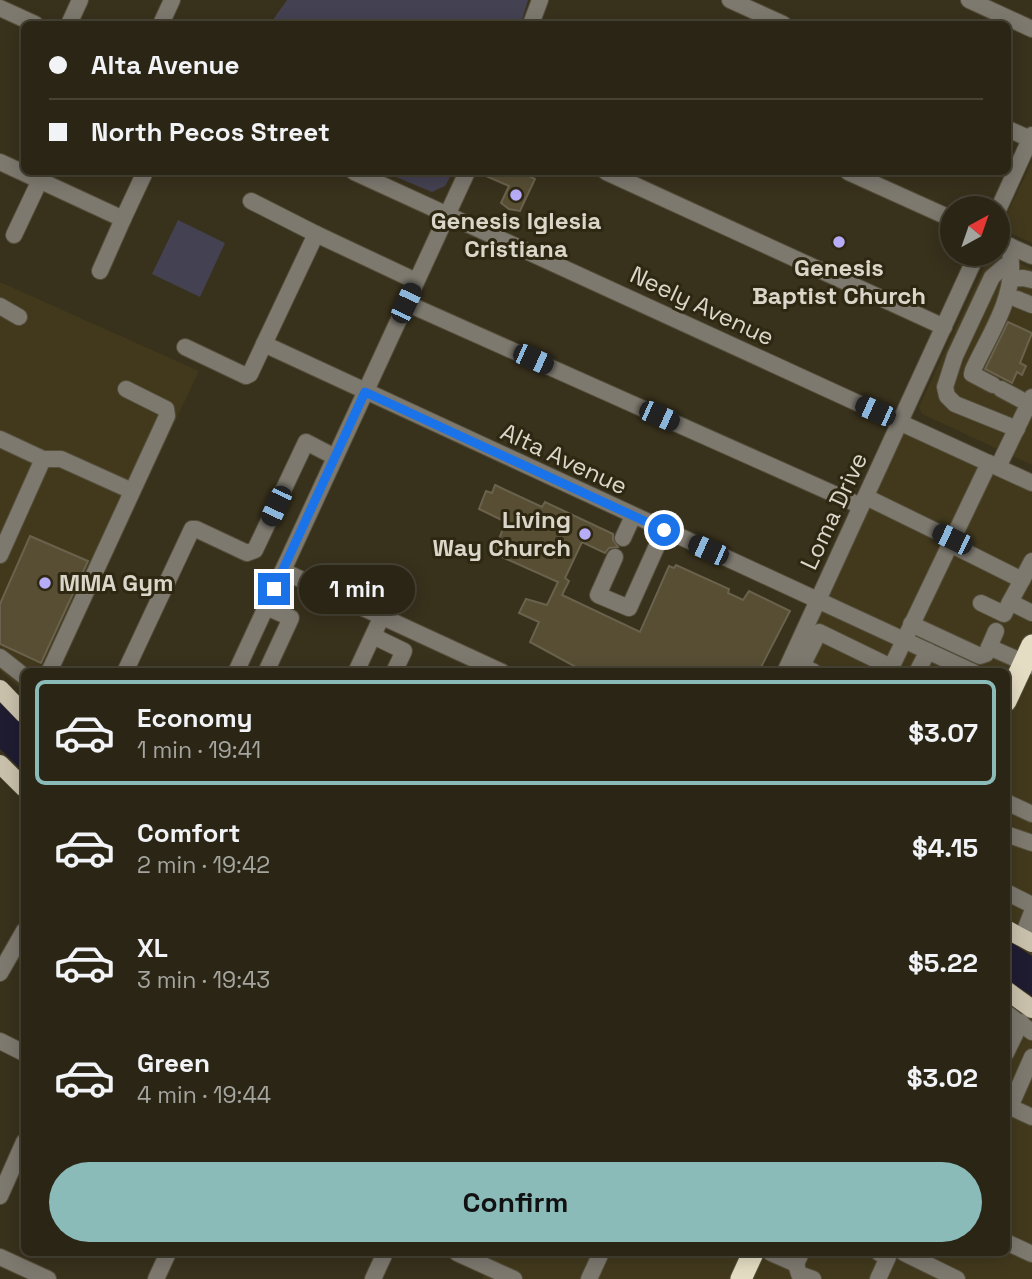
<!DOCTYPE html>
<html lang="en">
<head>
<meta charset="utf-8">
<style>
  :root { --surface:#2a2515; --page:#322d1e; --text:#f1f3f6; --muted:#a5a5a0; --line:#464234; --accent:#8bbbb9 }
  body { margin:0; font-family:"Space Grotesk",sans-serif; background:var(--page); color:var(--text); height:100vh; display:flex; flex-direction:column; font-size:26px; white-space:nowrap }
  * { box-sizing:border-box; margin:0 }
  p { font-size:23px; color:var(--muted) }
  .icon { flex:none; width:38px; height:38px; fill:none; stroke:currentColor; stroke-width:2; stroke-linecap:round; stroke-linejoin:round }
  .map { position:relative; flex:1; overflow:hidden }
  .drawer { position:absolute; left:21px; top:668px; width:989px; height:588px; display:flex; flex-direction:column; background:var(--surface); border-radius:10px; box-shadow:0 4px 18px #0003,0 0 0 2px var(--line) }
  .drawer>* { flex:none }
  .hud { position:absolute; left:21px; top:21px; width:990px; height:154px; border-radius:10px; box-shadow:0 4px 18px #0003,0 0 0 2px var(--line); display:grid; align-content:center; height:154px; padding:0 28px; background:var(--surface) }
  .needle { width:46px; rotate:40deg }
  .tools { position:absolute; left:940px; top:196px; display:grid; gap:14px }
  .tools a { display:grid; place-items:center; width:70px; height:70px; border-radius:50%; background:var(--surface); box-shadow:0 4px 18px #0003,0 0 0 2px var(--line); font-size:35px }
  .end { position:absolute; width:32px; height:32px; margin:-16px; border:9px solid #1a73e8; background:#fff; box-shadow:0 0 0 4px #fff }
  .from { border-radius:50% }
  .bubble { position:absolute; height:49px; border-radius:24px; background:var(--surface); box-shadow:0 4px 18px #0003,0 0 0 2px var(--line); font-size:23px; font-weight:700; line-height:49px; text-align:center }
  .car { position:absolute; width:21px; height:42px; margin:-21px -10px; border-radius:9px; box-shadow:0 0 5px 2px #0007; background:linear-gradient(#222 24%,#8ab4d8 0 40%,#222 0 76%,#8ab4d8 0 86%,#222 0) }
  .hud b { display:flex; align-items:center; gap:24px; height:66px; font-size:26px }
  .hud b+b { border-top:2px solid var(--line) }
  .hud i { width:18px; height:18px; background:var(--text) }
  ul { padding:12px 0 0; list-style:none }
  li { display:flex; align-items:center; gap:21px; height:105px; margin:0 14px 10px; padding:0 14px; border:4px solid transparent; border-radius:10px }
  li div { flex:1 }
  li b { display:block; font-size:26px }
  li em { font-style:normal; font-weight:700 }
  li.on { border-color:var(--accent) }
  li>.icon { width:63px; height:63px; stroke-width:1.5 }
  .cta { display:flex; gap:14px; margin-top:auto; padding:14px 28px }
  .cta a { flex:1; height:80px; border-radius:42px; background:var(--accent); color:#111; font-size:28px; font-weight:700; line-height:80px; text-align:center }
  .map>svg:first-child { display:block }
</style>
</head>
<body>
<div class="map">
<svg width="1032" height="1279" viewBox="0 0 1032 1279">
  <rect width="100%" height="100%" fill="#38311c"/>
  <!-- built -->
  <g fill="#42391d">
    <path d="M1032,162V243L1006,231L1003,222Z"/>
    <path d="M998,253L1032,269V465L922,414L919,407L990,255Z"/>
    <path d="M0,282L199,371L56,672H24V692L0,670Z"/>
    <path d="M900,422L1032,488V1279H966L951,1272L948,1279H482L494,1253H1006V672H785Z"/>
  </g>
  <!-- green -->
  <g fill="#444252">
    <path d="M287,0H528L521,24H270Z"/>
    <path d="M384,172H453L445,186L432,192Z"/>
    <path d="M178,220L225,243L200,297L152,274Z"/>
  </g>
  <!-- water -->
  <g fill="#1f1c32">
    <path d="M0,700L24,725V772L0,749Z"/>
    <path d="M1006,939L1032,956V996L1006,979Z"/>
  </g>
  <!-- building -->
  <g fill="#574e34" stroke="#6a624c" stroke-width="2">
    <path d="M477,172H521L535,179L520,211L509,209L501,203L509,186Z"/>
    <path d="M1008,322L1032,333L1020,363L1026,366L1022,375L1017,372L1012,383L985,369Z"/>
    <path d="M495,485L542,507L545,502L613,534V540L618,547L609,548L605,553L582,542L565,578L569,581L562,595L640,632L669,566L674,568L676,565L729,589L728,593L743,600L749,591L790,611L759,671L753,668L750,672H585L530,642L539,622L519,613L526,599L547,605L558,582L493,553L506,522L479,509L486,491L492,493Z"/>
    <path d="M30,536L88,561L41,663L0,644V604Z"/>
  </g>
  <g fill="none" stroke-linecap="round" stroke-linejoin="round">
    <!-- minor casing -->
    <g stroke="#554f3b" stroke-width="18">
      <g id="minor">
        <path d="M730,0L783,24"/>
        <path d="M969,0L1032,29"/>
        <path d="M0,8L35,24"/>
        <path d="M69,24L80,0"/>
        <path d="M161,24L172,0"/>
        <path d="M531,24L540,0"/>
        <path d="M1008,129L1030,139"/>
        <path d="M0,162L123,219L145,172"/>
        <path d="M354,172L1032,483"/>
        <path d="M606,172L944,327"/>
        <path d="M848,172L952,219"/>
        <path d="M251,201L316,234"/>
        <path d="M998,210L1032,135"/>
        <path d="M14,235L40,180"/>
        <path d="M998,241L1032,256"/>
        <path d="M1010,246L1011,265L1005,266L992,277L955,356L945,387L947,396L955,404L1017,429"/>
        <path d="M100,271L123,219"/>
        <path d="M1011,279L1023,278L1032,280"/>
        <path d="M416,281L316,234L264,344L973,672"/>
        <path d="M1017,299L1032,305"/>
        <path d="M406,303L861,506"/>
        <path d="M0,306L19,317"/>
        <path d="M185,347L246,376L250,374L264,344"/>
        <path d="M993,385L972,374L973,370C988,337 1013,301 1011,264"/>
        <path d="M1001,389L1029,404"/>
        <path d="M0,439L43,459L0,555"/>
        <path d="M43,459H61L132,491"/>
        <path d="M998,467L1032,397"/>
        <path d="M866,497L952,539"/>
        <path d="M623,538L633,516"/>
        <path d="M950,544L1022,580L1010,602L1032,613"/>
        <path d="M615,557L598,595L629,608L664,530"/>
        <path d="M283,571L502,672"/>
        <path d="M1022,580L1032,561"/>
        <path d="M981,603L1004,614L1010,602"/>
        <path d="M911,624L980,656L986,654L996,631"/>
        <path d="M373,636L404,651L394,672"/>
        <path d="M989,647L1032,666"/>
        <path d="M0,657L24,676"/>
        <path d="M49,672L167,416L166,409L126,389"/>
        <path d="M125,672L192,529H196L247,553L255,550L306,442L335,457"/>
        <path d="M236,672L467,172"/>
        <path d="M266,672L291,618L266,607"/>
        <path d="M356,672L382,616"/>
        <path d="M785,672L977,254"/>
        <path d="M814,672L802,666L819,632L891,667"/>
        <path d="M889,672L989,463"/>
        <path d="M917,672L928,651"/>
        <path d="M1006,802L1032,814"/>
        <path d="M1006,834L1032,843"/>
        <path d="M1006,892L1032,905"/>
        <path d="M1022,938L1032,912"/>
        <path d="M0,973L24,931"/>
        <path d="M1006,1013L1032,1032"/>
        <path d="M0,1041L24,1053"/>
        <path d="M1006,1053L1021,1022"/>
        <path d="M1006,1105L1032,1117"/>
        <path d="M1010,1107L1032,1057"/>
        <path d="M0,1196L24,1142"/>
        <path d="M1006,1242L1032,1254"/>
        <path d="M457,1253L514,1279"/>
        <path d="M771,1253L796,1264L801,1253"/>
        <path d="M904,1253L957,1279"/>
        <path d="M0,1257L48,1279"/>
        <path d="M796,1264L799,1274L813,1279"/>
        <path d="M156,1279L168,1253"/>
        <path d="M373,1279L385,1253"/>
        <path d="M589,1279L601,1253"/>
        <path d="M878,1279L888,1257L879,1253"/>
      </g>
    </g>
    <!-- major casing -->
    <g stroke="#554f3b" stroke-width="19">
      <g id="major">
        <path d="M0,689L24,714"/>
        <path d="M0,764L24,788"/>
        <path d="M1006,929L1032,943"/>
        <path d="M1006,990L1032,1009"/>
      </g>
    </g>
    <!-- highway casing -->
    <g stroke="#554f3b" stroke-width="23">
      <g id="highway">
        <path d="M1006,701L1032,645"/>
        <path d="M741,1279L753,1253"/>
      </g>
    </g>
    <!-- minor -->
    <use href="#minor" stroke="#7d796f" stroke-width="16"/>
    <!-- major -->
    <use href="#major" stroke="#c8c0ab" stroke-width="18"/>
    <!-- highway -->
    <use href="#highway" stroke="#e5ddc3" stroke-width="21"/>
  </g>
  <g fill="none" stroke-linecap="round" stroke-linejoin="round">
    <!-- route -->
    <path stroke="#1a73e8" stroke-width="9" d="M274,589L365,392L664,530"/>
  </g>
  <!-- markers -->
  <g fill="#b6acf8" stroke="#2e2712" stroke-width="2.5">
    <circle cx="516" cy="195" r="7"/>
    <circle cx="839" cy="242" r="7"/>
    <circle cx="585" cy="534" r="7"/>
    <circle cx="45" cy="583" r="7"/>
  </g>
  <g text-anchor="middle" stroke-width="6" stroke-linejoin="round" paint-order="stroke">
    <!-- poi labels -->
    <g font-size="24" font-weight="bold" fill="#dad6c9" stroke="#2e2712">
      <text x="516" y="229">Genesis Iglesia<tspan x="516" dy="28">Cristiana</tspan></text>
      <text x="839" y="276">Genesis<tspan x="839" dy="28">Baptist Church</tspan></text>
      <text x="571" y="528" text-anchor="end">Living<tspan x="571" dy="28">Way Church</tspan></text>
      <text x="59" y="591" text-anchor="start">MMA Gym</text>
    </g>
    <!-- street labels -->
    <g font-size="24" fill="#dad6c9" stroke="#2e2712">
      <text transform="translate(702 306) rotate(25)" y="8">Neely Avenue</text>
      <text transform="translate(564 459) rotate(25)" y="8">Alta Avenue</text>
      <text transform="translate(834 511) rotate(-65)" y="8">Loma Drive</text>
    </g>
  </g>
</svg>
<div class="tools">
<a><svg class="needle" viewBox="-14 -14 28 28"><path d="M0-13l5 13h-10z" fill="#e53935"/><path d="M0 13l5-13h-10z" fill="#a5a5a0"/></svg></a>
</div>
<i class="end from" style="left:664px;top:530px"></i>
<i class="end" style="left:274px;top:589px"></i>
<div class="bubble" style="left:299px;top:565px;width:116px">1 min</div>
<i class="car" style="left:406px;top:303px;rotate:25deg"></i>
<i class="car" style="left:533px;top:359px;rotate:114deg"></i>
<i class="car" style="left:875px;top:411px;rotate:294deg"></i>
<i class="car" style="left:659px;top:416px;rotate:114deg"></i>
<i class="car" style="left:276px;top:506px;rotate:205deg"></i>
<i class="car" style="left:952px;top:539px;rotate:296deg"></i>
<i class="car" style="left:708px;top:550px;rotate:294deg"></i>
<div class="hud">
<b><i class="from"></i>Alta Avenue</b>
<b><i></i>North Pecos Street</b>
</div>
<section class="drawer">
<ul>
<li class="on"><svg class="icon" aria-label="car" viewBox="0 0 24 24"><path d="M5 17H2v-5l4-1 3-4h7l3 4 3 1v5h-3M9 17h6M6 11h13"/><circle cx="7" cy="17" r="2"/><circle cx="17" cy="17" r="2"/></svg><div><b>Economy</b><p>1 min · 19:41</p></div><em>$3.07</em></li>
<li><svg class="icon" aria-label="car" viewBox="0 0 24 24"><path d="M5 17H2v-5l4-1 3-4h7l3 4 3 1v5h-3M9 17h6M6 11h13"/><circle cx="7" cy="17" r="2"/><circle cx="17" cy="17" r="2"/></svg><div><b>Comfort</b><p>2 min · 19:42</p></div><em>$4.15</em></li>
<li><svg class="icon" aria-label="car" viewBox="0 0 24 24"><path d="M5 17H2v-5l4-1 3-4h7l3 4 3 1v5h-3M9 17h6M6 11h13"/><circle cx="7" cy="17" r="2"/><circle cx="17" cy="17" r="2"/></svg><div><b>XL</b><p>3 min · 19:43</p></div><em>$5.22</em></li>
<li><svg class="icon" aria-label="car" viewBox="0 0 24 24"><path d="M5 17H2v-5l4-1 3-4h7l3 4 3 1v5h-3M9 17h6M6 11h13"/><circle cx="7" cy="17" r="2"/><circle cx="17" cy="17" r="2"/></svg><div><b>Green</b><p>4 min · 19:44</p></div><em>$3.02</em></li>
</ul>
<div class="cta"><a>Confirm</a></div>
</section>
</div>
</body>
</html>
